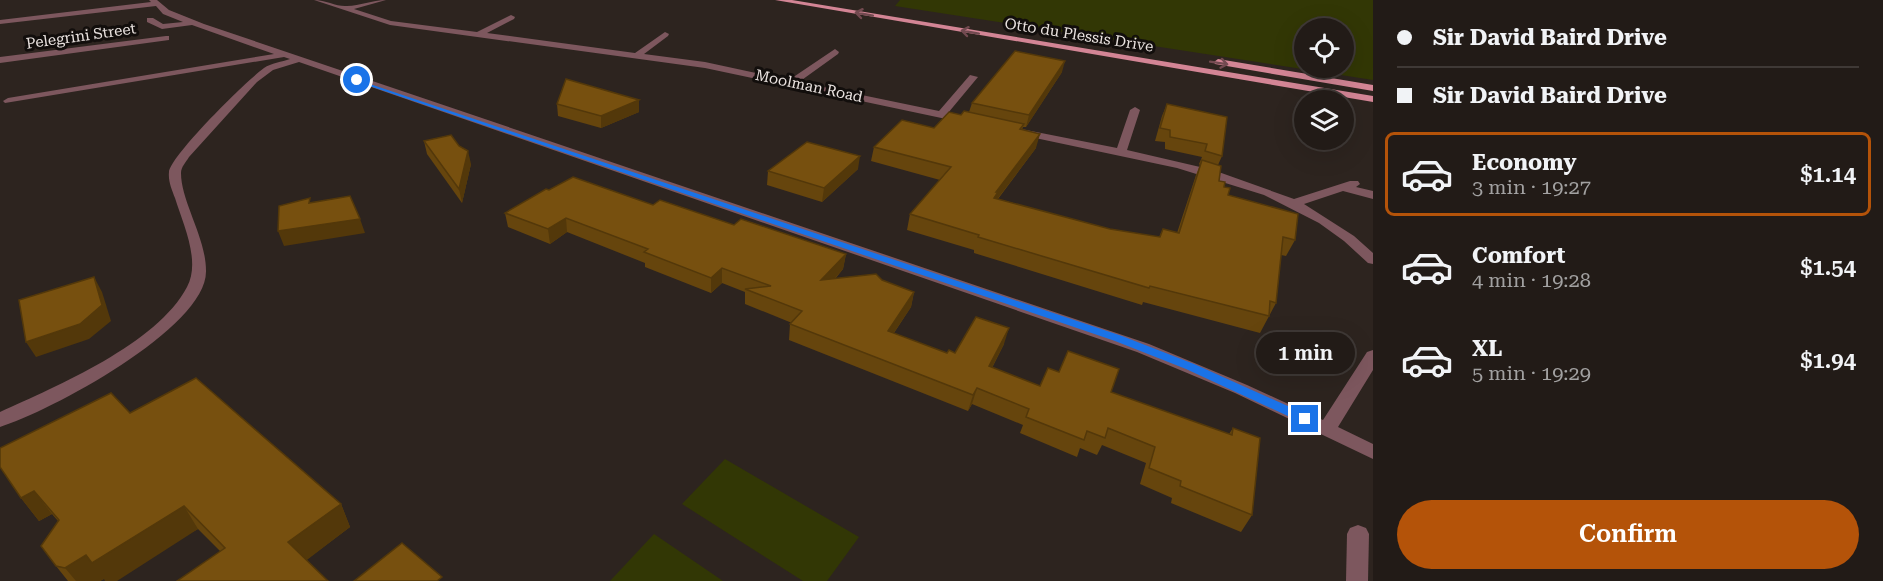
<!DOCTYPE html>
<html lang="en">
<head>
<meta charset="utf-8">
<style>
  :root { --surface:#221b17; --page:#2e2824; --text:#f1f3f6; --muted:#a2a1a1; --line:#3f3936; --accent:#b45309 }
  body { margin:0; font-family:"Roboto Serif",serif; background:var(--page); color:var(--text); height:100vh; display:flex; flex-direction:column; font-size:22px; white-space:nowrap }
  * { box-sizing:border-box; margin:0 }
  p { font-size:20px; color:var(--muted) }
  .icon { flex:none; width:33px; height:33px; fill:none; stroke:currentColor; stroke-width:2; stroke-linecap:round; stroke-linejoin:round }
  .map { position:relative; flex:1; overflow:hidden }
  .sheet { display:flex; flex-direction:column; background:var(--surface); width:510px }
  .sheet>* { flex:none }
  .guide { display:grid; align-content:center; height:132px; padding:0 24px; background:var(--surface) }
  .buttons { position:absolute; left:1294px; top:18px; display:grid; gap:12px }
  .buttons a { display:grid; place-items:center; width:60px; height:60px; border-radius:50%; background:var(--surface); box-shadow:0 6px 24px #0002,0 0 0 2px var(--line); font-size:30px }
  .end { position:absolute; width:27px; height:27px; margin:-14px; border:8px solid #1a73e8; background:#fff; box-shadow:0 0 0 3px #fff }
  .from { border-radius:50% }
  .bubble { position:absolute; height:42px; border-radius:21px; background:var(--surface); box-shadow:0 6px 24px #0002,0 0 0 2px var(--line); font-size:20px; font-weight:600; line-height:42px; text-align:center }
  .guide b { display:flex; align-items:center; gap:21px; height:57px; font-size:22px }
  .guide b+b { border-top:2px solid var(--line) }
  .guide i { width:15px; height:15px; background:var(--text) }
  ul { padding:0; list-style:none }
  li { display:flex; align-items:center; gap:18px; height:84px; margin:0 12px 9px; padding:0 12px; border:3px solid transparent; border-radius:9px }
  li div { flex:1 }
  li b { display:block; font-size:22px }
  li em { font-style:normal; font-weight:600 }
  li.on { border-color:var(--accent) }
  li>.icon { width:54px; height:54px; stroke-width:1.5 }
  .cta { display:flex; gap:12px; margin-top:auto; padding:12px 24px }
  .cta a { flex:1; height:69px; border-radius:36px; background:var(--accent); color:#fff; font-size:24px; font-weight:600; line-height:69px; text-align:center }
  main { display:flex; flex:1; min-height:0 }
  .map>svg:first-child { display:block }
</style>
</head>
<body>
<main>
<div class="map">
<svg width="1373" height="581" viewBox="0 0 1373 581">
  <rect width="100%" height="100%" fill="#2d241f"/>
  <!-- green -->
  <g fill="#323705" fill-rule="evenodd">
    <path d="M900,0H1373V80L895,6ZM1305,28H1344V68H1305Z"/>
    <path d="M725,459L859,537L827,581H803L682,504Z"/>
    <path d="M654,534L723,581H610Z"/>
  </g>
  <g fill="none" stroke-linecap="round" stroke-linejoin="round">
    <!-- minor -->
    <g fill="#7d575e" fill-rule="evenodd">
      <path d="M149,0H157L169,10L204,24L1149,344L1247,385L1323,420L1367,352L1373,350V370L1338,427L1373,444V459L1235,393L1137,352L299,62L273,70L257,82L189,157C186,162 181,167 181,173C181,202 206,237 206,271C207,328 49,412 0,427V412C57,386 157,344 187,287C201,261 183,224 175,198C172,190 168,181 169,172C171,155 248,79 264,68C271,63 282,62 290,59L284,57L5,103L3,101L8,98L274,54L192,25L162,29L147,22V18H153L163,24L183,22L163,14L156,6L0,24V20L151,2Z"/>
      <path d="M314,0C326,0 337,7 347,6C360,6 372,0 386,0L354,9L391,21L477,32L511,15L515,17L514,19L487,33L635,53L665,32L669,34L668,36L644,54L705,62L789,80L835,49L839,52L838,54L799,82L939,111L970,75L978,77L948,113L969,118V122L965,123L705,68L390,25Z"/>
      <path d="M166,36H169V40L0,63V57Z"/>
      <path d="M1135,107L1140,110L1127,150L1213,170L1294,199L1350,181H1358L1360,184L1356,187L1373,191V199L1343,191L1304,204L1354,236L1373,253V264L1368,263L1344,241L1319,223L1264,195L1177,168L1021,135L1016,132L1021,129L1117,148L1130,110Z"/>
      <path d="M1358,525L1366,528L1369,534L1368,581H1346L1347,534L1350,528Z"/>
    </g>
    <!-- major -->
    <g fill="#d38595" fill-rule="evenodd">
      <path d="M775,0H792L1373,96V102Z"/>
      <path d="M1218,59L1373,85V91L1215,64L1214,62Z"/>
    </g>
  </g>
  <!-- wall -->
  <g fill="#66450d">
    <path d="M1062,72L1026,127H1023L1022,130L1036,148L998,199L1110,229L1159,237L1163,229L1177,233L1196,175L1200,165L1199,164L1202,157L1165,149V142L1155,141L1162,116L1167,104L1222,156L1218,165L1219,181L1228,195L1295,240L1286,256L1281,255L1276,303L1260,333L1143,302L1142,305L974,253V250L907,230L910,214L940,180L871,161L874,147L934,128L961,115L969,112L972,103Z"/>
    <path d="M639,100V112L601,128L558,116L557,104Z"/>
    <path d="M424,141L471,164L462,203L427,154Z"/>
    <path d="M858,169L822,202L767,185L768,171Z"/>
    <path d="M549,190L653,205L846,254L843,269L835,279L882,280L914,292L911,307L894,333L947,353H955L1004,344L992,368L1040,386L1111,392L1229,434L1233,428L1252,515L1241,532L1171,503L1172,498L1140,484L1146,463L1102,445L1097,455L1080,448L1077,457L1020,433L1023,425L972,404L968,411L789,340L790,324L792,323L745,304V292L722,283L711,293L645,267V263L567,232L550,244L508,227L505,213Z"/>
    <path d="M130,413L341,504L350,527L306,560L220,551L198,529L100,581H68L56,566L58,521L52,514L39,521L21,498Z"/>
  </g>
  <!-- shaded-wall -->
  <g fill="#53380a">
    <path d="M1065,61L1062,72L1026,127L1029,115Z"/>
    <path d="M639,100V112L601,128V116Z"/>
    <path d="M1040,134L1036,148L995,202L990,213L996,192Z"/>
    <path d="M468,151L471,164L462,203L459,189Z"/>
    <path d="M860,156L858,169L822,202L824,188Z"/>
    <path d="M566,218L567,232L550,244L548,229Z"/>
    <path d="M360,219L365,233L284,246L278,231Z"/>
    <path d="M846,254L843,269L820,295L821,280Z"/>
    <path d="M722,268V283L711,293V278Z"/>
    <path d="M94,277L102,292L111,321L89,339L36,357L26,342Z"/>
    <path d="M914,292L911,307L885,346L888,331Z"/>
    <path d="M1009,328L1004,344L984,383L989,366Z"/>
    <path d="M977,388L972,404L968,411L973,395Z"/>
    <path d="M34,491L52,514L39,521L21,498Z"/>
    <path d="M341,504L350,527L299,566L288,542Z"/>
    <path d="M184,506L198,529L117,581H105L104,579L100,581H76L65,568L86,555Z"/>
  </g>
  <!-- building -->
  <g fill="#77500f" stroke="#53380a" stroke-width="1.5">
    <path d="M1015,51L1065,61L1029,115L972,103Z"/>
    <path d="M566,79L639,100L601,116L557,104Z"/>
    <path d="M1167,104L1227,117L1222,156L1205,151L1207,144L1170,137V130L1160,128Z"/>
    <path d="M964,111L1024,124L1020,129L1040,134L996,192H998L994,198L1110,229L1160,237L1163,229L1179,233L1202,160L1221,166L1219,181L1225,182L1224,187L1230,188L1228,195L1298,214L1295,240L1283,237L1276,303L1270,301L1269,316L1150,286L1149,288L978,237L979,235L910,214L951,167L874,147L902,120L934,128L949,112L961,115Z"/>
    <path d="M451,135L459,146L468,151L459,189L424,141Z"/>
    <path d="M807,142L860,156L824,188L768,171Z"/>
    <path d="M573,177L653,205L660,200L734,225L741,219L846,254L821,280L876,274L882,280L914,292L888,331L947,353L949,350L955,353L976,317L1009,328L989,366L1040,386L1048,368L1059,372L1068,351L1119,369L1111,392L1232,435L1233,428L1260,438L1252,515L1180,486L1181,481L1149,468L1155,447L1108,428L1105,438L1087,431L1084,440L1026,417L1029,409L977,388L973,395L790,324L802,311L745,289L771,286L722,268L711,278L644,252L648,249L566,218L548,229L505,213L546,189L549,190Z"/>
    <path d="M350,196L360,219L278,231L279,206L310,198L309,203Z"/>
    <path d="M94,277L102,305L80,324L26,342L19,300Z"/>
    <path d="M196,378L341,504L288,542L328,581H177L225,548L184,506L92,563L86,555L65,568L56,566L41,546L59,520L34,491L21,498L0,467V448L111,393L130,413Z"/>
    <path d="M402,543L442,577L437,581H354Z"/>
  </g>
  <!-- one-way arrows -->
  <defs><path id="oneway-shaft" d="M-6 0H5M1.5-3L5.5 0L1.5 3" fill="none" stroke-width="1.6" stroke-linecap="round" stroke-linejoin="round" transform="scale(1.5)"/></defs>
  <g stroke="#724a50">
    <use href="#oneway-shaft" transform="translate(864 14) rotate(-170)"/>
    <use href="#oneway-shaft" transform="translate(970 32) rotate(-170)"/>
    <use href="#oneway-shaft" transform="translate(1219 63) rotate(9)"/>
  </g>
  <!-- route -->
  <path fill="#1a73e8" d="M355,79L1122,336L1194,364L1310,416L1311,419L1310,422H1301L1186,369L1115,341L355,81Z"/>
  <g text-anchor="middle" stroke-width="6" stroke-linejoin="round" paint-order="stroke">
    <!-- far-street labels -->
    <g font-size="15" fill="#e9e2df" stroke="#120e0c">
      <text transform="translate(1079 35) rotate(9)" y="5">Otto du Plessis Drive</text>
      <text transform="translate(81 36) rotate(-8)" y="5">Pelegrini Street</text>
      <text transform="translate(809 86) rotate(12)" y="5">Moolman Road</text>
    </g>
  </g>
</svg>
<div class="buttons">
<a><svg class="icon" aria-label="locate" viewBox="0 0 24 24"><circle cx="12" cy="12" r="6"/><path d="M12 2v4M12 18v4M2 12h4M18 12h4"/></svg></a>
<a><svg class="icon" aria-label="layers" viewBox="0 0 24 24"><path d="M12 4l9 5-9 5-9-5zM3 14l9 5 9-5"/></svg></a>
</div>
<i class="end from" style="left:357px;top:80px"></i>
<i class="end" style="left:1305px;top:419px"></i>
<div class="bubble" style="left:1256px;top:332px;width:99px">1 min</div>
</div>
<section class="sheet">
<div class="guide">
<b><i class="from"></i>Sir David Baird Drive</b>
<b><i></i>Sir David Baird Drive</b>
</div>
<ul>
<li class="on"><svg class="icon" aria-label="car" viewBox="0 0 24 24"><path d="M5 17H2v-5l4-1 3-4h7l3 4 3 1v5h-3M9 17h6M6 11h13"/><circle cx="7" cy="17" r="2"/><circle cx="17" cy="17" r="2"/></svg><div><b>Economy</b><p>3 min · 19:27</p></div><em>$1.14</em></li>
<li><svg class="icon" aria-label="car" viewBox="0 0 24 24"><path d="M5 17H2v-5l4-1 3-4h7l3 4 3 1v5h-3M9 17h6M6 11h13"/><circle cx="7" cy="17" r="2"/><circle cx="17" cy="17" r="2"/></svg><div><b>Comfort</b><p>4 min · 19:28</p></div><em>$1.54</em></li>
<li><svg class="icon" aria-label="car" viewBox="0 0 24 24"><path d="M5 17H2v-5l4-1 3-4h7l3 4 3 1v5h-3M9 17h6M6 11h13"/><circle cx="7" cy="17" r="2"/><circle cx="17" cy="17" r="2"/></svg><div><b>XL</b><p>5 min · 19:29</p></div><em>$1.94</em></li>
</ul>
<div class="cta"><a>Confirm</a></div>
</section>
</main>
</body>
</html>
